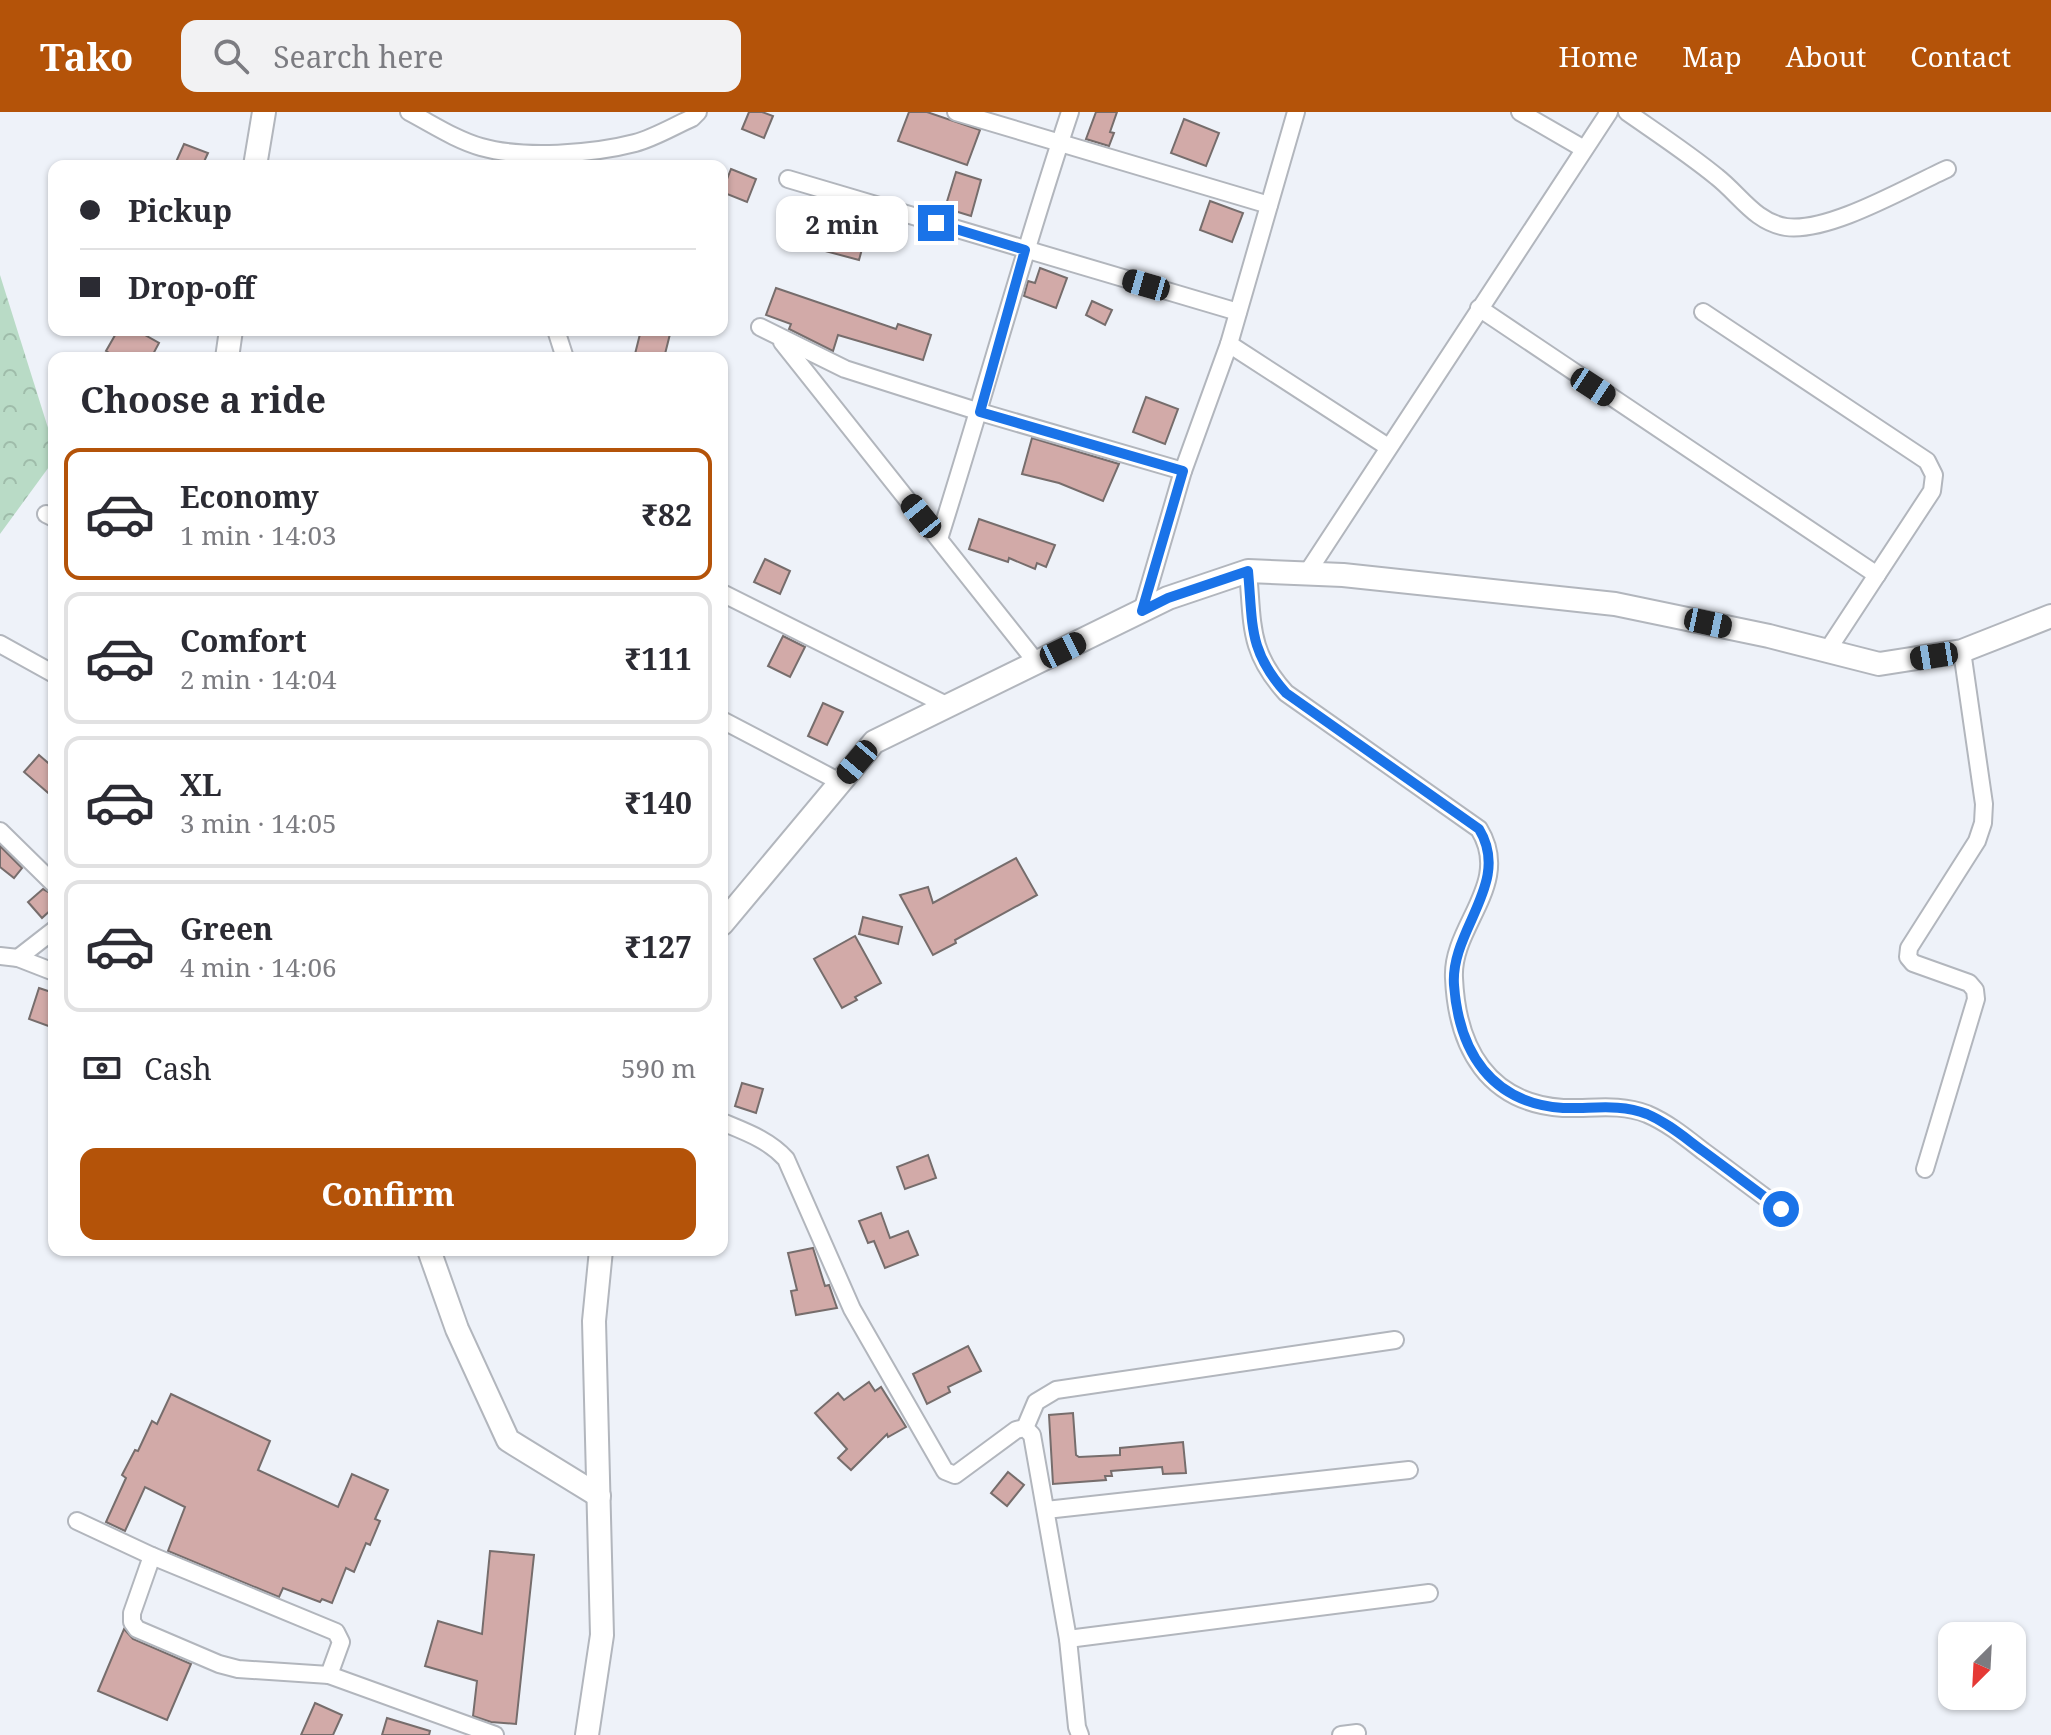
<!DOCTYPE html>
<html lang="en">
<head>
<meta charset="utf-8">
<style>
  :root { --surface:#fff; --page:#f2f2f3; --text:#2b2b33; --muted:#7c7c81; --line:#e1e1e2; --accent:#b45309 }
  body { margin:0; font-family:"Noto Serif",serif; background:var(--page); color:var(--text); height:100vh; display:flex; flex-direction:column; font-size:30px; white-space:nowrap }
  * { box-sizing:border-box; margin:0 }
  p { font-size:26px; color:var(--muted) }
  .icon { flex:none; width:44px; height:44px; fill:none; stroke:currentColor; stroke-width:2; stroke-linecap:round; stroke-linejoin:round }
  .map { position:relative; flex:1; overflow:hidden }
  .details { position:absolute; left:48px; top:240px; width:680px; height:904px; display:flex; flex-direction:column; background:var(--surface); border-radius:16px; box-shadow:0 2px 6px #0004 }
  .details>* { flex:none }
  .banner { position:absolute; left:48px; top:48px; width:680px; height:176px; border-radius:16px; box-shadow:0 2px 6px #0004; display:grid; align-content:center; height:176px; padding:0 32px; background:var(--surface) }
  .needle { width:52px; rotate:204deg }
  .fabs { position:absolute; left:1938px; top:1510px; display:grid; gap:16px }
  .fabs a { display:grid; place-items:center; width:88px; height:88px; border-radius:16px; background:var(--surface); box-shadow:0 2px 6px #0004; font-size:40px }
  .end { position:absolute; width:36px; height:36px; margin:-18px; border:10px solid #1a73e8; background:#fff; box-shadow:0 0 0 4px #fff }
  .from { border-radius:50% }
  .bubble { position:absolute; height:56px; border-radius:16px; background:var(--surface); box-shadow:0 2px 6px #0004; font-size:26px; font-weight:700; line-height:56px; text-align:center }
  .car { position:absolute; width:24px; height:48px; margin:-24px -12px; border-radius:10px; box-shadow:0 0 6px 2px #0007; background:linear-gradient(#222 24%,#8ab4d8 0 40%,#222 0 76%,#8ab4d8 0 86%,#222 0) }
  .banner b { display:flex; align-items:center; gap:28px; height:76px; font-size:30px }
  .banner b+b { border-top:2px solid var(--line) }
  .banner i { width:20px; height:20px; background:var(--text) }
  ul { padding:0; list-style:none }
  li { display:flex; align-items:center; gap:24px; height:132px; margin:0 16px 12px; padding:0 16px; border:4px solid var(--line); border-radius:16px }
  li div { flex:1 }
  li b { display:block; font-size:30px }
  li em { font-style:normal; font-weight:700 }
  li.current { border-color:var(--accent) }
  li>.icon { width:72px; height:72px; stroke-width:1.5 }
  h2 { padding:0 32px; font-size:36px; line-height:96px }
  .pay { display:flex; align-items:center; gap:20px; height:88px; padding:0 32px; font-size:30px }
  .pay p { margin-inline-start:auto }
  .action { display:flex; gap:16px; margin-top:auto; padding:16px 32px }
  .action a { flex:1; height:92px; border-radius:16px; background:var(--accent); color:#fff; font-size:32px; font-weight:700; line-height:92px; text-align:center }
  header { display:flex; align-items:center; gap:48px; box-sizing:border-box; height:112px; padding:0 40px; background:var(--accent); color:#fff }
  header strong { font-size:38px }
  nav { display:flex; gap:44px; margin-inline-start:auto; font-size:28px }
  .search { width:560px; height:72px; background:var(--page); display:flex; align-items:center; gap:20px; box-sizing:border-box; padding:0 28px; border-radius:16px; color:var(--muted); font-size:30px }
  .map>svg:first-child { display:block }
</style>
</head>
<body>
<header>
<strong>Tako</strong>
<div class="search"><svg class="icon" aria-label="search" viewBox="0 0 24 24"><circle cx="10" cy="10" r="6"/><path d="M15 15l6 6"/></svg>Search here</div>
<nav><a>Home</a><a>Map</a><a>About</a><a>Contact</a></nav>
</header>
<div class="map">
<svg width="2051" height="1623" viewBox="0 0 2051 1623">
  <defs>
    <pattern id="forest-crowns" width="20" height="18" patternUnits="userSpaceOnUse" patternTransform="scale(2)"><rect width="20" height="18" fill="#b9dbc6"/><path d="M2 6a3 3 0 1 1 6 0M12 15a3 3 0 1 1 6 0" fill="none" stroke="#9fbcaa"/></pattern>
  </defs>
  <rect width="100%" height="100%" fill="#eef2f9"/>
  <!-- forest -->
  <path fill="url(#forest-crowns)" d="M0,163L54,335V348L0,422Z"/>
  <!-- building -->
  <g fill="#d2aaa8" stroke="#766d6c" stroke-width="2">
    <path d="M749,0H762L773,4L764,26L742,17Z"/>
    <path d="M909,0H927L980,18L967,53L898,29Z"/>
    <path d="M1096,0H1117L1110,20L1114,21L1109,34L1086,27Z"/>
    <path d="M1184,7L1219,21L1206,54L1171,41Z"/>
    <path d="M184,32L208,41L202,54H187L176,50Z"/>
    <path d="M731,57L756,67L747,90L722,80Z"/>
    <path d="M956,60L981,68L971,104L945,96Z"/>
    <path d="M1210,89L1243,101L1232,130L1200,118Z"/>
    <path d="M826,95L870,108L859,148L814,136Z"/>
    <path d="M1040,156L1067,166L1056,196L1024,184L1028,169L1035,171Z"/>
    <path d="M776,176L896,217L898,212L931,223L923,248L838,223L833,239L789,217L791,212L766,203Z"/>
    <path d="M1092,189L1112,198L1105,213L1086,203Z"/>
    <path d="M118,218H136L159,231L151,246H118L106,239Z"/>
    <path d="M641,218H671L664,246H634Z"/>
    <path d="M1146,285L1178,297L1165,332L1133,320Z"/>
    <path d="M1032,326L1119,352L1103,389L1059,371L1022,362Z"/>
    <path d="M979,407L1055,433L1046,455L1037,451L1035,457L1009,446L1008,450L969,437Z"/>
    <path d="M765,447L790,459L780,482L754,470Z"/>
    <path d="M783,524L805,535L790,565L768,554Z"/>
    <path d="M823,591L843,600L827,633L808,624Z"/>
    <path d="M39,643L54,656V686L24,660Z"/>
    <path d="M0,734L22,756L14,766L0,755Z"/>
    <path d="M1016,746L1037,783L955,828L956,831L933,843L900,783L928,775L933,791Z"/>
    <path d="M43,777L54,783V795L42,806L28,790Z"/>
    <path d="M863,805L902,815L898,832L859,822Z"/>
    <path d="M855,824L881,871L855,885L857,888L842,896L814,847Z"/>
    <path d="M39,876L54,881V916L29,907Z"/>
    <path d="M742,971L763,977L756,1001L735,994Z"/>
    <path d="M928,1043L936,1066L905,1077L897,1055Z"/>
    <path d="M881,1101L890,1126L908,1119L918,1143L885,1156L874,1129L868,1131L859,1109Z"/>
    <path d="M813,1136L825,1174L829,1173L837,1196L796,1203L791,1179L797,1178L788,1141Z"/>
    <path d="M968,1234L981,1259L948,1275L950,1280L927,1292L913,1262Z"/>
    <path d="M869,1270L875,1279L881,1275L906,1315L888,1325L887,1322L851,1358L838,1346L847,1337L815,1301L838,1281L844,1288Z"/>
    <path d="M171,1282L270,1329L258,1358L338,1395L352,1362L388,1378L375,1407L380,1409L370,1433L366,1431L354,1460L346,1456L332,1491L322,1487L320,1490L283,1476L279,1485L168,1439L185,1395L145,1375L125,1419L106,1410L126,1366L122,1363L135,1338L138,1339L152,1309L157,1312Z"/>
    <path d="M1073,1301L1076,1343L1079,1345L1120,1343V1336L1183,1330L1186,1361L1163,1362L1162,1355L1111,1359L1112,1364H1105L1106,1368L1053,1372L1049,1303Z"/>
    <path d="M1008,1360L1024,1373L1007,1394L991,1381Z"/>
    <path d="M490,1439L534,1443L516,1612L491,1610L473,1604L477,1569L425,1554L438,1509L482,1522Z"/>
    <path d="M124,1517L133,1527L191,1552L167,1608L98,1579Z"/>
    <path d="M315,1591L342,1603L333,1623H301Z"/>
    <path d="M387,1606L430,1619L429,1623H382Z"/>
  </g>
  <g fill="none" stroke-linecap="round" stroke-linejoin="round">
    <!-- street casing -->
    <g stroke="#b2b6bd" stroke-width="20">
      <g id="street">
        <path d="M409,0C432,12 456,28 481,35C523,47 593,42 635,31C654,26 674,14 692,6L698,0"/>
        <path d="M956,0L1269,93"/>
        <path d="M1520,0L1584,37"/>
        <path d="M1627,0C1657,21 1689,42 1717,65C1740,83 1755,110 1786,115C1829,121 1907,75 1947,57"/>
        <path d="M788,67L1238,200"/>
        <path d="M1479,196L1877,463"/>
        <path d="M1703,200L1927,349L1934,363L1932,379L1827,539"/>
        <path d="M760,215L845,257L980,300L1183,359"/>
        <path d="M556,218L565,246"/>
        <path d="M782,230L1037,551"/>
        <path d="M1229,232L1388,335"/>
        <path d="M46,402L54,406"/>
        <path d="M939,427C984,285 1023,141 1070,0"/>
        <path d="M1248,459C1253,513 1248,539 1286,581L1479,717C1513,772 1451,814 1454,866C1457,936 1488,991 1563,996C1592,997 1619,991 1647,1002C1668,1011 1685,1025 1703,1039C1729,1058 1755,1078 1781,1097"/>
        <path d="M1307,461L1609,0"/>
        <path d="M722,481L950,595"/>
        <path d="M1142,499L1183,359L1229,232L1296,0"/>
        <path d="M0,532L54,562"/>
        <path d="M722,608L840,670"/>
        <path d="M0,719L54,772"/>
        <path d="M0,844L18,846L54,860"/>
        <path d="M18,846L54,818"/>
        <path d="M722,1010C746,1020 769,1028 786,1047L852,1197L945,1359L955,1363L1016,1318L1025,1316L1032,1323L1068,1527L1077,1615L1080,1623"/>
        <path d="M1925,1057L1976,887L1975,878L1969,871L1913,851L1908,845L1909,836L1977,729L1983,711L1984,692L1962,539"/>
        <path d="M1025,1316L1036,1290L1056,1278L1395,1228"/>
        <path d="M1046,1398L1409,1358"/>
        <path d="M77,1409L152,1444L336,1520L341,1530L329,1563"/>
        <path d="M152,1444L132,1501V1510L137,1517L219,1552L238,1557L329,1563L495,1623"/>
        <path d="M1068,1527L1429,1481"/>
        <path d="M1341,1623L1357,1621"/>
      </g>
    </g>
    <!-- secondary casing -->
    <g stroke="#b2b6bd" stroke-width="26">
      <g id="secondary">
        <path d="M255,54L264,0"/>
        <path d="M227,246L231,218"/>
        <path d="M722,812L874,630L1168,486L1248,459L1343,463L1615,492L1769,524L1879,552L1962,539L2051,504"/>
        <path d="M429,1138L457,1217L508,1328L599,1384"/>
        <path d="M587,1623L602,1523L594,1209L601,1138"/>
      </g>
    </g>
    <!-- street -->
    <use href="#street" stroke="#fff" stroke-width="16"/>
    <!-- secondary -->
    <use href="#secondary" stroke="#fff" stroke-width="22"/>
  </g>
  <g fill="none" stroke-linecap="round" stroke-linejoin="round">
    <!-- route -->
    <path stroke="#1a73e8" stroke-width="10" d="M936,111L1025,138L980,300L1183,359L1142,499L1168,486L1248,459C1253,513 1248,539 1286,581L1479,717C1512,771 1450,818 1454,873C1459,940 1491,991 1563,996C1592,997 1619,991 1647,1002C1668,1011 1685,1026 1703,1039C1729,1058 1755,1078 1781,1097"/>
  </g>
</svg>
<div class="fabs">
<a><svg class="needle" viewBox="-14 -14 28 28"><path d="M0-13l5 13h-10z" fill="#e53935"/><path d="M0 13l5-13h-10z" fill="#7c7c81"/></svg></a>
</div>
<i class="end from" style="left:1781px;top:1097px"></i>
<i class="end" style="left:936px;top:111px"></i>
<div class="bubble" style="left:776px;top:84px;width:132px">2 min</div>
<i class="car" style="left:1146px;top:173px;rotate:286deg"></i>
<i class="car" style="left:1593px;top:275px;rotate:123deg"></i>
<i class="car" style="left:921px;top:404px;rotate:321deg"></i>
<i class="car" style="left:1708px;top:511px;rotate:102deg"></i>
<i class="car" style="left:1063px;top:538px;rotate:64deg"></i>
<i class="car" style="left:1934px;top:544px;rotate:261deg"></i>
<i class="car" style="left:857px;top:650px;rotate:220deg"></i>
<div class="banner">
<b><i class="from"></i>Pickup</b>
<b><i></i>Drop-off</b>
</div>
<section class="details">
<h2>Choose a ride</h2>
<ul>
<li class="current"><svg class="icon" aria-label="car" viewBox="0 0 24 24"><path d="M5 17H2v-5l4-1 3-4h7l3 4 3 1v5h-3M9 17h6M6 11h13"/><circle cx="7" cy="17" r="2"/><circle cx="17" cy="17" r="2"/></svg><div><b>Economy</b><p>1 min · 14:03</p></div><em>₹82</em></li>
<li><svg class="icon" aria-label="car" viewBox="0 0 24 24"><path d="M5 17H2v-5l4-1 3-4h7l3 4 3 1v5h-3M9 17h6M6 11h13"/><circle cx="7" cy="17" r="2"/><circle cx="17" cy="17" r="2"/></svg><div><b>Comfort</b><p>2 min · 14:04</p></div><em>₹111</em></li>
<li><svg class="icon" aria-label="car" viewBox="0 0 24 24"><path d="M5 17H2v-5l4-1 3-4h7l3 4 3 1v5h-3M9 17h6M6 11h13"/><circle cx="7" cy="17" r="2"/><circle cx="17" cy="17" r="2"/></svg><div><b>XL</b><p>3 min · 14:05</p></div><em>₹140</em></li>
<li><svg class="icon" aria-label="car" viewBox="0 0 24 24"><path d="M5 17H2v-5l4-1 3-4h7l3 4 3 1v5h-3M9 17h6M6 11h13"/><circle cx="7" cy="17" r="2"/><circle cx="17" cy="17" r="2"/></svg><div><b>Green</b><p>4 min · 14:06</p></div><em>₹127</em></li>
</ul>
<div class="pay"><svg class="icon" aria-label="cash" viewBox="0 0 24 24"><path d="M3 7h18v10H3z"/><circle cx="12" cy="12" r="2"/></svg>Cash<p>590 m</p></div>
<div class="action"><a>Confirm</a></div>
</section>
</div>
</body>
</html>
